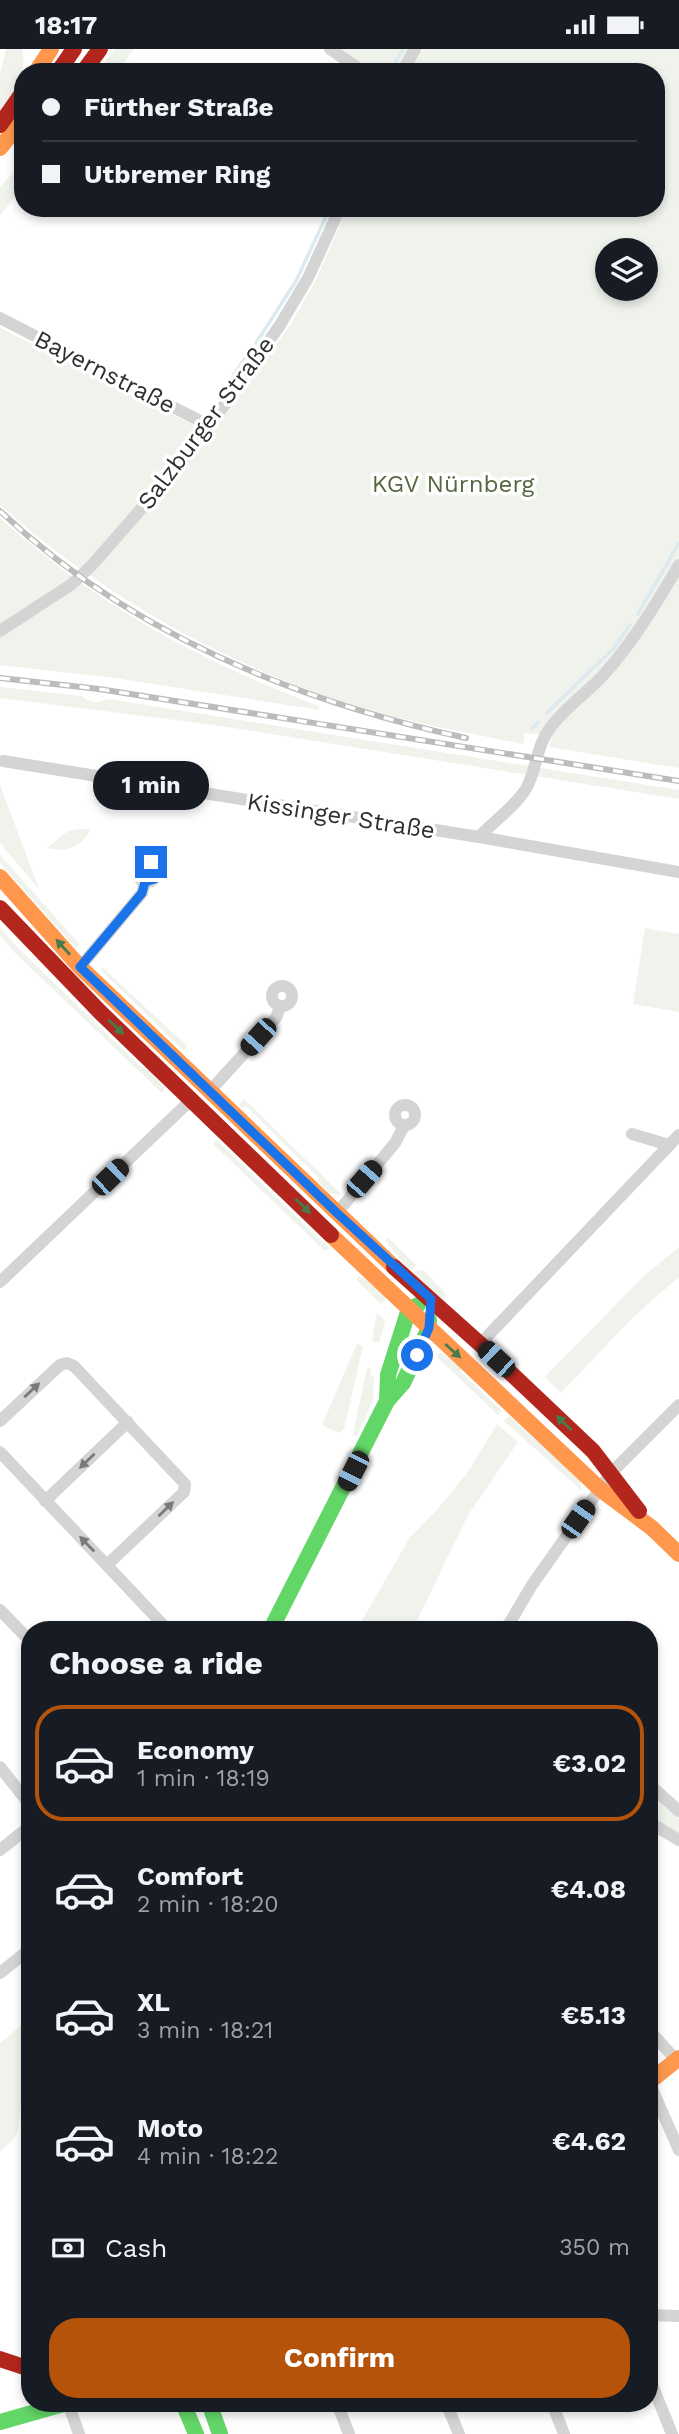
<!DOCTYPE html>
<html lang="en">
<head>
<meta charset="utf-8">
<style>
  :root { --surface:#171b24; --page:#20242c; --text:#f1f3f6; --muted:#9ea1a6; --line:#363941; --accent:#b45309 }
  body { margin:0; font-family:"Work Sans",sans-serif; background:var(--page); color:var(--text); height:100vh; display:flex; flex-direction:column; font-size:26px; white-space:nowrap }
  * { box-sizing:border-box; margin:0 }
  p { font-size:23px; color:var(--muted) }
  .icon { flex:none; width:38px; height:38px; fill:none; stroke:currentColor; stroke-width:2; stroke-linecap:round; stroke-linejoin:round }
  .map { position:relative; flex:1; overflow:hidden }
  .drawer { position:absolute; left:21px; top:1572px; width:637px; height:791px; display:flex; flex-direction:column; background:var(--surface); border-radius:28px; box-shadow:0 4px 10px #0003 }
  .drawer>* { flex:none }
  .hud { position:absolute; left:14px; top:14px; width:651px; height:154px; border-radius:28px; box-shadow:0 4px 10px #0003; display:grid; align-content:center; height:154px; padding:0 28px; background:var(--surface) }
  .fabs { position:absolute; left:595px; top:189px; display:grid; gap:14px }
  .fabs a { display:grid; place-items:center; width:63px; height:63px; border-radius:50%; background:var(--surface); box-shadow:0 4px 10px #0003; font-size:35px }
  .end { position:absolute; width:32px; height:32px; margin:-16px; border:9px solid #1a73e8; background:#fff; box-shadow:0 0 0 4px #fff }
  .from { border-radius:50% }
  .bubble { position:absolute; height:49px; border-radius:24px; background:var(--surface); box-shadow:0 4px 10px #0003; font-size:23px; font-weight:700; line-height:49px; text-align:center }
  .car { position:absolute; width:21px; height:42px; margin:-21px -10px; border-radius:9px; box-shadow:0 0 5px 2px #0007; background:linear-gradient(#222 24%,#8ab4d8 0 40%,#222 0 76%,#8ab4d8 0 86%,#222 0) }
  .hud b { display:flex; align-items:center; gap:24px; height:66px; font-size:26px }
  .hud b+b { border-top:2px solid var(--line) }
  .hud i { width:18px; height:18px; background:var(--text) }
  ul { padding:0; list-style:none }
  li { display:flex; align-items:center; gap:21px; height:116px; margin:0 14px 10px; padding:0 14px; border:4px solid transparent; border-radius:28px }
  li div { flex:1 }
  li b { display:block; font-size:26px }
  li em { font-style:normal; font-weight:700 }
  li.active { border-color:var(--accent) }
  li>.icon { width:63px; height:63px; stroke-width:1.5 }
  h2 { padding:0 28px; font-size:32px; line-height:84px }
  .pay { display:flex; align-items:center; gap:18px; height:77px; padding:0 28px; font-size:26px }
  .pay p { margin-inline-start:auto }
  .cta { display:flex; gap:14px; margin-top:auto; padding:14px 28px }
  .cta a { flex:1; height:80px; border-radius:28px; background:var(--accent); color:#fff; font-size:28px; font-weight:700; line-height:80px; text-align:center }
  .status { display:flex; justify-content:space-between; align-items:center; height:49px; padding:0 35px; background:var(--surface); direction:ltr }
  .status svg { height:19px; fill:currentColor }
  .map>svg:first-child { display:block }
</style>
</head>
<body>
<div class="status"><b>18:17</b><svg viewBox="0 0 49 12"><path d="M0 12V9h3v3zM5 12V6h3v6zM10 12V3h3v9zM15 12V0h3v12zM26 1h20v11H26zM47 4h2v5h-2z"/></svg></div>
<div class="map">
<svg width="679" height="2385" viewBox="0 0 679 2385">
  <rect width="100%" height="100%" fill="#fff"/>
  <!-- green -->
  <g fill="#f0f2ec" fill-rule="evenodd">
    <path d="M6,0H22C28,25 13,44 0,64V25Z"/>
    <path d="M115,0H134L117,23H97Z"/>
    <path d="M331,0H679V719L549,698L552,687L525,684L523,695C463,683 401,672 343,653C216,611 100,544 0,456V279L212,385L290,276L315,233L346,162L354,164L357,159H656V23H369ZM607,201H646V240H607Z"/>
    <path d="M23,113V136L0,167V138Z"/>
    <path d="M0,469C98,557 197,611 319,657V661L115,629L0,616Z"/>
    <path d="M0,638L81,647C91,654 97,655 108,650L679,741V750L215,676L0,649Z"/>
    <path d="M0,736L39,840L0,794Z"/>
    <path d="M79,780H91C81,799 67,803 47,799L68,782Z"/>
    <path d="M0,806L79,895L76,899L8,823L0,813Z"/>
    <path d="M0,878L19,900L142,1019L150,1022L165,1040L162,1044L14,903L0,886Z"/>
    <path d="M645,879L679,885V963L633,955Z"/>
    <path d="M102,918L187,997L184,1002L101,921Z"/>
    <path d="M244,1050L342,1146L331,1145L317,1132L319,1129L246,1057L241,1059L239,1056Z"/>
    <path d="M217,1091L329,1199L325,1202L213,1095Z"/>
    <path d="M388,1189L416,1216L410,1223L386,1192Z"/>
    <path d="M679,1198V1228L633,1268L561,1344L545,1328L643,1228Z"/>
    <path d="M423,1221L446,1245L444,1251L412,1225L415,1222Z"/>
    <path d="M359,1227L367,1230L387,1249L381,1255L356,1231Z"/>
    <path d="M377,1264L385,1272L379,1294L372,1292Z"/>
    <path d="M357,1295L363,1297L344,1380L339,1384L322,1376Z"/>
    <path d="M438,1304H442L461,1318V1323L502,1362L498,1366L437,1308Z"/>
    <path d="M367,1318L371,1320L370,1327L374,1328L373,1352L357,1387L353,1386Z"/>
    <path d="M509,1367L580,1430L582,1442L504,1372Z"/>
    <path d="M497,1375L518,1393L468,1466L413,1580H357L409,1490L441,1456L468,1423Z"/>
    <path d="M649,1739L679,1767V1786L649,1768Z"/>
    <path d="M30,1969V1999L20,2060L18,2082L13,2091L0,2103V1994Z"/>
  </g>
  <g fill="none" stroke-linecap="round" stroke-linejoin="round">
    <!-- stream -->
    <g stroke="#dceaf0" stroke-width="3.5">
      <path d="M390,23L403,0"/>
      <path d="M256,294L296,232L330,159"/>
      <path d="M233,327L246,308"/>
      <path d="M638,565L679,494"/>
      <path d="M547,664L614,599L630,576"/>
      <path d="M532,680L538,673"/>
    </g>
    <!-- street -->
    <g stroke="#d4d4d4" stroke-width="12">
      <path d="M330,0L364,23"/>
      <path d="M402,23L415,0"/>
      <path d="M0,269L210,377"/>
      <path d="M0,582L72,535L92,516L171,426L210,377L280,276L308,229L340,159"/>
      <path d="M3,712L479,788L679,823"/>
      <path d="M479,788C493,773 518,755 527,738C537,718 537,696 550,679C566,657 589,643 607,622C635,590 657,553 679,516"/>
      <circle cx="147" cy="823" r="10"/>
      <path d="M80,918L142,844L145,833"/>
      <circle cx="282" cy="947" r="10"/>
      <path d="M210,1042L276,969L280,958"/>
      <circle cx="405" cy="1066" r="10"/>
      <path d="M632,1085L669,1096"/>
      <path d="M337,1164L395,1094L404,1077"/>
      <path d="M0,1233L191,1051"/>
      <path d="M480,1295L679,1086"/>
      <path d="M0,1372L60,1316L67,1314L74,1317L185,1435L184,1443L107,1516"/>
      <path d="M0,1403L167,1580"/>
      <path d="M45,1452L128,1373"/>
      <path d="M0,1561L30,1592"/>
      <path d="M506,1580L532,1536L611,1424L679,1356"/>
      <path d="M0,1718L30,1756"/>
      <path d="M649,1735L679,1762"/>
      <path d="M649,1773L679,1791"/>
      <path d="M0,1801L30,1777"/>
      <path d="M0,1924L30,1900"/>
      <path d="M649,1981L676,2011"/>
      <path d="M649,2033L679,2101"/>
      <path d="M649,2266L679,2267"/>
      <path d="M649,2328L672,2385"/>
      <path d="M68,2354L79,2385"/>
      <path d="M337,2354L349,2385"/>
      <path d="M446,2354L459,2385"/>
      <path d="M552,2354L564,2385"/>
    </g>
    <!-- fast -->
    <g stroke="#63d668" stroke-width="16">
      <path d="M387,1352L388,1326L409,1260L418,1256"/>
      <path d="M271,1580L387,1352L403,1334L429,1279V1271"/>
      <path d="M183,2354L196,2385"/>
      <path d="M209,2354L220,2385"/>
      <path d="M0,2373L67,2354"/>
    </g>
    <!-- slow -->
    <g stroke="#ff974d" stroke-width="16">
      <path d="M36,23L51,0"/>
      <path d="M0,99L23,70"/>
      <path d="M0,828L80,918L394,1218"/>
      <path d="M331,1186L600,1440L652,1479L679,1505"/>
      <path d="M649,2033L679,2009"/>
    </g>
    <!-- jam -->
    <g stroke="#b3261e" stroke-width="16">
      <path d="M58,23L74,0"/>
      <path d="M83,23L100,0"/>
      <path d="M0,76L23,43"/>
      <path d="M0,859L100,963L331,1186"/>
      <path d="M394,1218L480,1295L593,1402L639,1462"/>
      <path d="M0,2310L30,2320"/>
    </g>
    <!-- rail casing -->
    <g stroke="#bcbcbc" stroke-width="6">
      <g id="rail">
        <path d="M0,462C128,583 296,652 466,689"/>
        <path d="M0,629L99,640L679,732"/>
      </g>
    </g>
    <!-- rail -->
    <use href="#rail" stroke="#fff" stroke-width="3.5" stroke-dasharray="10" stroke-linecap="butt"/>
  </g>
  <!-- one-way arrows -->
  <defs><path id="oneway-solid" d="M-6-.8H1V-3.2L6.5 0L1 3.2V.8H-6Z" transform="scale(1.75)"/></defs>
  <g fill="#477b49">
    <use href="#oneway-solid" transform="translate(63 898) rotate(-132)"/>
    <use href="#oneway-solid" transform="translate(116 978) rotate(44)"/>
    <use href="#oneway-solid" transform="translate(303 1157) rotate(44)"/>
    <use href="#oneway-solid" transform="translate(453 1302) rotate(42)"/>
    <use href="#oneway-solid" transform="translate(564 1374) rotate(-136)"/>
  </g>
  <g fill="#7a7a7a">
    <use href="#oneway-solid" transform="translate(32 1341) rotate(-43)"/>
    <use href="#oneway-solid" transform="translate(87 1412) rotate(136)"/>
    <use href="#oneway-solid" transform="translate(166 1460) rotate(-44)"/>
    <use href="#oneway-solid" transform="translate(87 1495) rotate(-134)"/>
  </g>
  <g fill="none" stroke-linecap="round" stroke-linejoin="round">
    <!-- route -->
    <path stroke="#1a73e8" stroke-width="9" d="M151,813L157,820L155,830L145,833L142,844L80,918L337,1164L431,1250L429,1279L417,1306"/>
  </g>
  <g text-anchor="middle" stroke-width="7" stroke-linejoin="round" paint-order="stroke">
    <!-- street labels -->
    <g font-size="24" fill="#303030" stroke="#fff">
      <text transform="translate(105 323) rotate(27)" y="8">Bayernstraße</text>
      <text transform="translate(206 374) rotate(-53)" y="8">Salzburger Straße</text>
      <text transform="translate(341 767) rotate(9)" y="8">Kissinger Straße</text>
    </g>
    <!-- park labels -->
    <g font-size="24" fill="#576840" stroke="#fff">
      <text x="453" y="443">KGV Nürnberg</text>
    </g>
  </g>
</svg>
<div class="fabs">
<a><svg class="icon" aria-label="layers" viewBox="0 0 24 24"><path d="M12 4l9 5-9 5-9-5zM3 14l9 5 9-5"/></svg></a>
</div>
<i class="end from" style="left:417px;top:1306px"></i>
<i class="end" style="left:151px;top:813px"></i>
<div class="bubble" style="left:93px;top:712px;width:116px">1 min</div>
<i class="car" style="left:258px;top:988px;rotate:222deg"></i>
<i class="car" style="left:110px;top:1128px;rotate:46deg"></i>
<i class="car" style="left:364px;top:1130px;rotate:41deg"></i>
<i class="car" style="left:496px;top:1310px;rotate:313deg"></i>
<i class="car" style="left:353px;top:1422px;rotate:207deg"></i>
<i class="car" style="left:578px;top:1470px;rotate:35deg"></i>
<div class="hud">
<b><i class="from"></i>Fürther Straße</b>
<b><i></i>Utbremer Ring</b>
</div>
<section class="drawer">
<h2>Choose a ride</h2>
<ul>
<li class="active"><svg class="icon" aria-label="car" viewBox="0 0 24 24"><path d="M5 17H2v-5l4-1 3-4h7l3 4 3 1v5h-3M9 17h6M6 11h13"/><circle cx="7" cy="17" r="2"/><circle cx="17" cy="17" r="2"/></svg><div><b>Economy</b><p>1 min · 18:19</p></div><em>€3.02</em></li>
<li><svg class="icon" aria-label="car" viewBox="0 0 24 24"><path d="M5 17H2v-5l4-1 3-4h7l3 4 3 1v5h-3M9 17h6M6 11h13"/><circle cx="7" cy="17" r="2"/><circle cx="17" cy="17" r="2"/></svg><div><b>Comfort</b><p>2 min · 18:20</p></div><em>€4.08</em></li>
<li><svg class="icon" aria-label="car" viewBox="0 0 24 24"><path d="M5 17H2v-5l4-1 3-4h7l3 4 3 1v5h-3M9 17h6M6 11h13"/><circle cx="7" cy="17" r="2"/><circle cx="17" cy="17" r="2"/></svg><div><b>XL</b><p>3 min · 18:21</p></div><em>€5.13</em></li>
<li><svg class="icon" aria-label="car" viewBox="0 0 24 24"><path d="M5 17H2v-5l4-1 3-4h7l3 4 3 1v5h-3M9 17h6M6 11h13"/><circle cx="7" cy="17" r="2"/><circle cx="17" cy="17" r="2"/></svg><div><b>Moto</b><p>4 min · 18:22</p></div><em>€4.62</em></li>
</ul>
<div class="pay"><svg class="icon" aria-label="cash" viewBox="0 0 24 24"><path d="M3 7h18v10H3z"/><circle cx="12" cy="12" r="2"/></svg>Cash<p>350 m</p></div>
<div class="cta"><a>Confirm</a></div>
</section>
</div>
</body>
</html>
